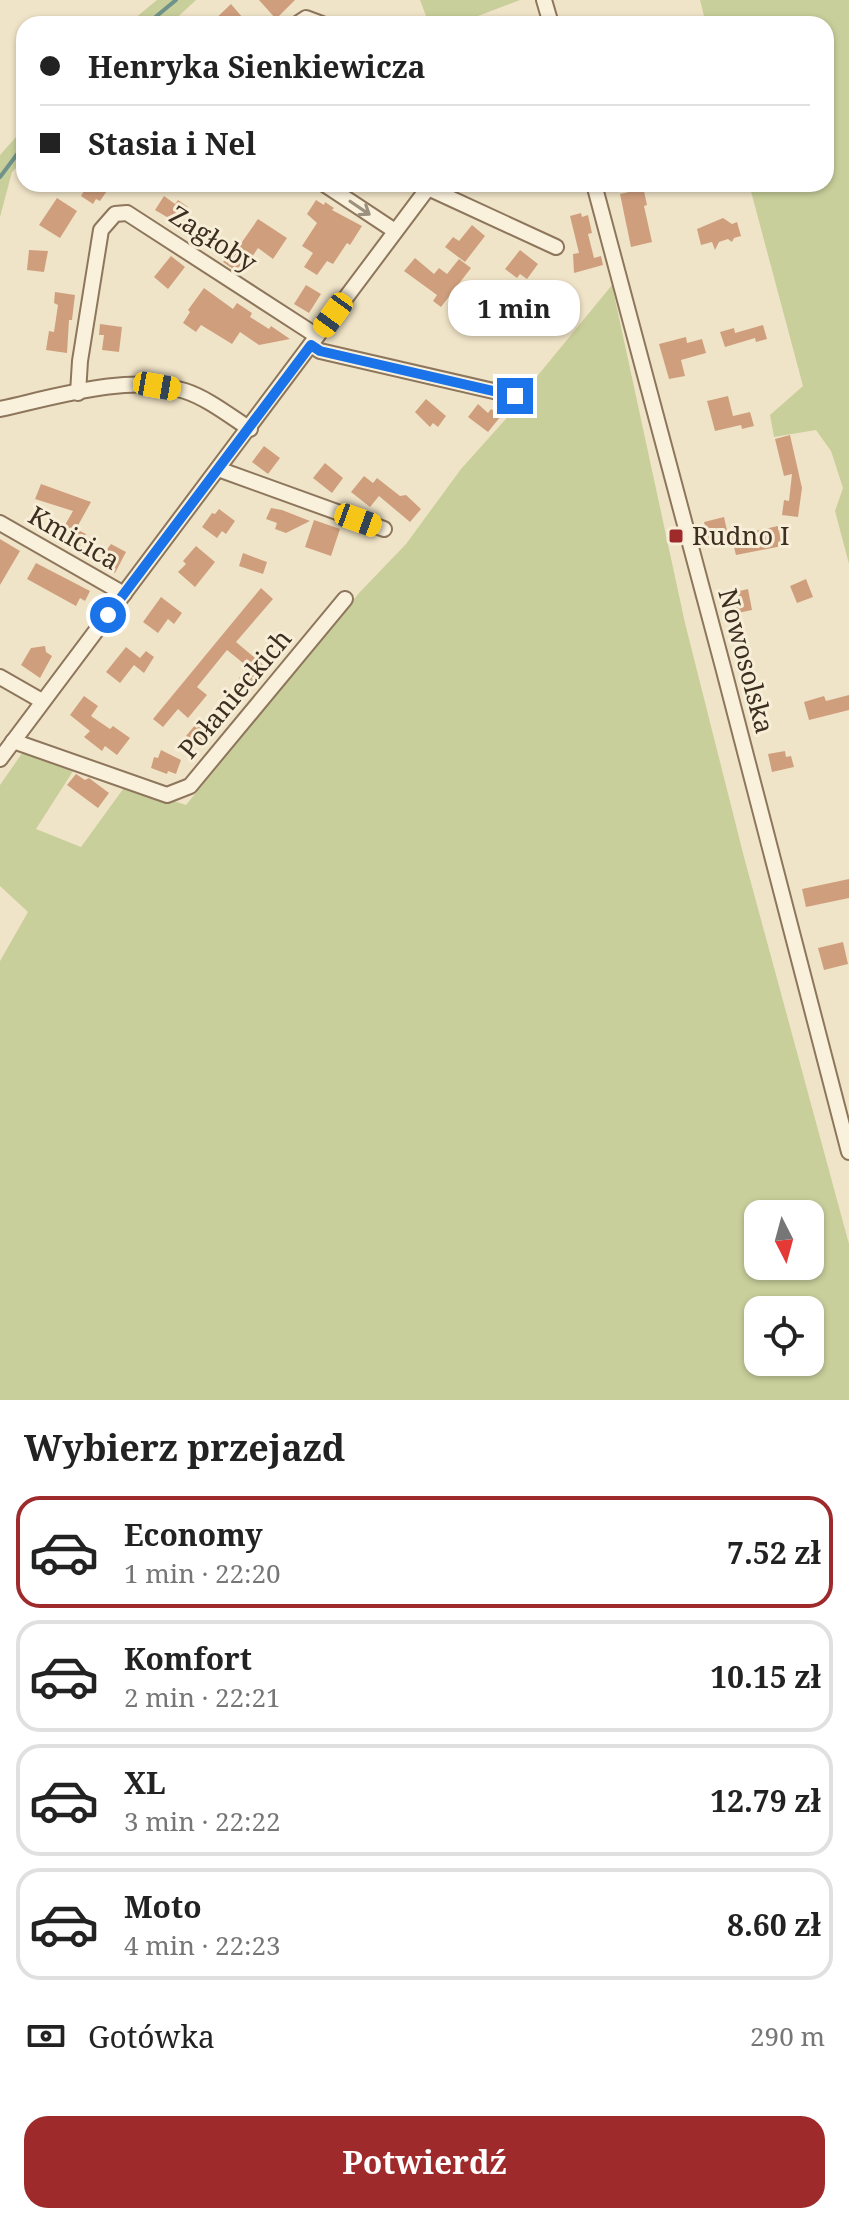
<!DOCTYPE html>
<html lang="pl">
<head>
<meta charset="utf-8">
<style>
  :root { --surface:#fff; --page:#f6f6f6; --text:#222; --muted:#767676; --line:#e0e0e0; --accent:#9e2a2b }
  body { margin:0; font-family:"Noto Serif",serif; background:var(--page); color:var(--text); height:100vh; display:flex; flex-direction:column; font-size:30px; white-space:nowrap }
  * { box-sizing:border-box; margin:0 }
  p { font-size:26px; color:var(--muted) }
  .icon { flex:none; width:44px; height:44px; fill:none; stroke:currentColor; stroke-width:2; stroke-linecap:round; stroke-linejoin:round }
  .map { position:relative; height:1400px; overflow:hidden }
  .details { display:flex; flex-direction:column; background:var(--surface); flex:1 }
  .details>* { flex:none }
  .top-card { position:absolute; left:16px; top:16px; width:818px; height:176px; border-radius:24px; box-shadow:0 2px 6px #0004; display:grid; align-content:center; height:176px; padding:0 24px; background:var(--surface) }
  .needle { width:52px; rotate:174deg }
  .tools { position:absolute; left:744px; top:1200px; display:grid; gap:16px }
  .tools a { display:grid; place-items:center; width:80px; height:80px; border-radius:16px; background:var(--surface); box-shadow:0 2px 6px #0004; font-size:40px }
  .end { position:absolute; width:36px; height:36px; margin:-18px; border:10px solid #1a73e8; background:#fff; box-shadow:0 0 0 4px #fff }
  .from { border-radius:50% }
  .bubble { position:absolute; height:56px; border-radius:24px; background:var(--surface); box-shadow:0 2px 6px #0004; font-size:26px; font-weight:700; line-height:56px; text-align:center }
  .car { position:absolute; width:24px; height:48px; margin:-24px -12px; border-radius:10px; box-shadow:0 0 6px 2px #0007; background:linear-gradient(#f5c518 24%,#345 0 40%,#f5c518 0 76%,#345 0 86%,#f5c518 0) }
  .top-card b { display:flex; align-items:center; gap:28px; height:76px; font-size:30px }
  .top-card b+b { border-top:2px solid var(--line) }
  .top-card i { width:20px; height:20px; background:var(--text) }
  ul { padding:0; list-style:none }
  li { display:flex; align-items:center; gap:24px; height:112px; margin:0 16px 12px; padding:0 8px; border:4px solid var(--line); border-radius:24px }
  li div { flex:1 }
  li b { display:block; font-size:30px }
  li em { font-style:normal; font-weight:700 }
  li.on { border-color:var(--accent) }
  li>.icon { width:72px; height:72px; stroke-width:1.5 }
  h2 { padding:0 24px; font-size:36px; line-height:96px }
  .pay { display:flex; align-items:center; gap:20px; height:88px; padding:0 24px; font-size:30px }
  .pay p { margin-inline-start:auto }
  .action { display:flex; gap:16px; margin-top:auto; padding:16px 24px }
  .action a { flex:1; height:92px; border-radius:24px; background:var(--accent); color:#fff; font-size:32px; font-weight:700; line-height:92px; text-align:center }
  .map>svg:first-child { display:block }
</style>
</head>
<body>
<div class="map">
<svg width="849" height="1400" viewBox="0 0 849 1400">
  <rect width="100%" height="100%" fill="#f0e4c8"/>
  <!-- green -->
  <g fill="#c9cf9b" fill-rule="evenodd">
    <path d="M157,0H196L170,24H128Z"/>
    <path d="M420,0H520L457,24H429Z"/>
    <path d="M700,0H849V564L835,511L843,488L831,451L816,430L774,437L770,415L803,386L749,184H826V24H706Z"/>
    <path d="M24,128V160L12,172L0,217V155Z"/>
    <path d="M466,281L507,313L491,334L450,302Z"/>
    <path d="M612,285L685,623L744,857L849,1244V1400H0V961L28,912L0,886V785L25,749L75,768L36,829L81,847L126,785L186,805L359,593L406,544L461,469L513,411L534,380ZM758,1214H810V1266H758ZM758,1310H810V1362H758Z"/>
  </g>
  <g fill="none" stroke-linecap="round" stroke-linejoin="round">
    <!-- stream -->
    <g stroke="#6f938a" stroke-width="4">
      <path d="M147,24L176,0"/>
      <path d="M0,177L24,145"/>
    </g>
  </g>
  <!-- building -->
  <g fill="#cf9f7d">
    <path d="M259,0H295L276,19Z"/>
    <path d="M231,4L248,24H210Z"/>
    <path d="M73,184H103L109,188L100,201L96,199L93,204L81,196L84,191Z"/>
    <path d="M638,190V192L644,191L647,205L644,206L652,242L631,247L620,194Z"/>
    <path d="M164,196L175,204L178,200L188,207L177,223L155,210Z"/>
    <path d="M57,198L77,211L60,238L39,225Z"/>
    <path d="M316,200L324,205L325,202L334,208L332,210L362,226L350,245L347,243L333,264L327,261L317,275L304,267L313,253L302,246L317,223L307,214Z"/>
    <path d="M581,213L582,217L588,215L592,233L588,234L594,258L601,256L603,265L574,273L573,254L579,253L570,216Z"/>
    <path d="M723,218L732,224L737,222L741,236L734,238L732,242L728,239L719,242L715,250L712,242L701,245L697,229Z"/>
    <path d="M258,219L287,238L273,259L258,248L244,269L240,266L236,271L223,262L239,241L242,242Z"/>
    <path d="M472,225L485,236L465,262L445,247L453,237L459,241Z"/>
    <path d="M29,250L48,251L44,272L27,270Z"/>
    <path d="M520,250L538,264L527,279L520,274L517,278L505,269Z"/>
    <path d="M171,256L185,267L168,289L154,277Z"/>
    <path d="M415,258L434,274L439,268L447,274L459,259L471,268L441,307L433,301L437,295L404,271Z"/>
    <path d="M306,285L321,294L309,313L294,304Z"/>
    <path d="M204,288L233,309L237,303L252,313L250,317L258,322L269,329L271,326L290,339L259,345L240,332L232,344L201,325L196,332L183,323L190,312L188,310Z"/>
    <path d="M55,292L75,295L72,320H69L67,353L46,350L49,331L54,332L58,305L54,303Z"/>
    <path d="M100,324L122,327L119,352L102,350L104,335H99Z"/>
    <path d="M763,325L767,339L756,342L755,338L725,347L720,332L734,328L735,333Z"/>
    <path d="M686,337L687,343L702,339L706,353L681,360L685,376L669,379L659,344Z"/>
    <path d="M728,396L733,416L750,412L754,426L742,429L741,425L715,431L707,401Z"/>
    <path d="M426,399L446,416L438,427L433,423L430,427L415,412Z"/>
    <path d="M478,404L488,413L491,409L501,416L488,432L468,417Z"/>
    <path d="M790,435L802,488L798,517L782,515L784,500L789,501L792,474L784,476L775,439Z"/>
    <path d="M264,446L280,458L268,474L252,462Z"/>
    <path d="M325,463L343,478L332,493L313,478Z"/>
    <path d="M364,476L373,483L377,478L400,496L406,495L421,509L410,522L379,496L370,507L351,492Z"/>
    <path d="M41,484L91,502L76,529L86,534L77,550L57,539L73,511L35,499Z"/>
    <path d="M271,508L282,510L310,521L286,533L275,529L277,523L266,519Z"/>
    <path d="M219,509L235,521L226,534L222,531L217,538L202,527L212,513L215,514Z"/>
    <path d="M724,517L728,535L709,540L704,522Z"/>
    <path d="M314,520L340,529L331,556L305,547Z"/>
    <path d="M778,526L782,546L736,555L731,536Z"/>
    <path d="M0,539L20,551L0,585Z"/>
    <path d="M111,544L126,552L115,573L97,563Z"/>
    <path d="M196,546L215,562L195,587L178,572L186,564L183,561Z"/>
    <path d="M243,553L267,562L263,574L239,566Z"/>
    <path d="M36,563L90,591L85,601L80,598L76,606L27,579Z"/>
    <path d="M806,579L813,597L797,603L790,586Z"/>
    <path d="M261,588L273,599L236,642L267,668L261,677L252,688L239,678L248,667L227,650L197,687L207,695L188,718L178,709L163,727L153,719Z"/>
    <path d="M748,589L752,610L728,615L723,595Z"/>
    <path d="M161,597L182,613L174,624L168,619L158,633L143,622Z"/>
    <path d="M45,646L46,652L52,656L40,678L21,665L31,648Z"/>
    <path d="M126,647L140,658L146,651L154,657L144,673L134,665L120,683L106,672Z"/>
    <path d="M849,695V710L809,720L804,702L824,696L826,701Z"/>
    <path d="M84,696L98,706L91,716L110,729L113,726L130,738L117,755L105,746L102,751L84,737L90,731L70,715Z"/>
    <path d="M201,718L216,730L201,748L186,736Z"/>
    <path d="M161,750L181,760L176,774L168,771L167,774L151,768L154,757L158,758Z"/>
    <path d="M785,751L786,757L791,756L794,767L772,772L768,754Z"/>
    <path d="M76,774L85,780L89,778L109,793L98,808L67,785Z"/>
    <path d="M849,879V898L806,907L802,889Z"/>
    <path d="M843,942L848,964L824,970L818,948Z"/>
  </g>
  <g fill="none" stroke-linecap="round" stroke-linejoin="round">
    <!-- minor casing -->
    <g stroke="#8d765c" stroke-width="18">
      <g id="minor">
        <path d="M544,0L551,24"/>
        <path d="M297,24L306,18L322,24"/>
        <path d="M324,184L395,231"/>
        <path d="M594,184L723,667L849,1152"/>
        <path d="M428,188L556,247"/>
        <path d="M311,345L320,351L515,396"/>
        <path d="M78,393L80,361L101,230L115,214L127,213L317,336"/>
        <path d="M0,409C55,397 130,373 185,391C207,398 230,416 250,429"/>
        <path d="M218,469L384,529"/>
        <path d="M0,523L124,594"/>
        <path d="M0,677L42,701"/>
        <path d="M13,741L167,795L190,786L345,599"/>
        <path d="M0,759L431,184"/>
      </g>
    </g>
    <!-- minor -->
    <use href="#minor" stroke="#faf1dc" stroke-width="14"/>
  </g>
  <!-- one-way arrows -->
  <defs><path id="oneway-shaft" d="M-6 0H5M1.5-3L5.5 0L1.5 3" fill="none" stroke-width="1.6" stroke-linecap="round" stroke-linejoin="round" transform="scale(2)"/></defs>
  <use stroke="#9c907e" href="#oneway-shaft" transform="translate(360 208) rotate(34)"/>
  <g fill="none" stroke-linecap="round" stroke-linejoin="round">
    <!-- route -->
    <path stroke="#1a73e8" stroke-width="10" d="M108,615L311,345L320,351L515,396"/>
  </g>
  <!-- markers -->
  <rect fill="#9e2a2b" stroke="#f7eed8" stroke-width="3" x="668" y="528" width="16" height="16" rx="4"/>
  <g text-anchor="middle" stroke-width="6" stroke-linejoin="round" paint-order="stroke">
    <!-- street labels -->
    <g font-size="26" fill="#3d2e20" stroke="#f7eed8">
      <text transform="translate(213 239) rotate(33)" y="9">Zagłoby</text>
      <text transform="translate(74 538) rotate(30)" y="9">Kmicica</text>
      <text transform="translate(746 661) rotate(75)" y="9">Nowosolska</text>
      <text transform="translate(235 694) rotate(-50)" y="9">Połanieckich</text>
    </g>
    <!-- poi labels -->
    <g font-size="26" fill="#3d2e20" stroke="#f7eed8" text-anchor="start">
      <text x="692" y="545">Rudno I</text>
    </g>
  </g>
</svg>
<div class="tools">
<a><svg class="needle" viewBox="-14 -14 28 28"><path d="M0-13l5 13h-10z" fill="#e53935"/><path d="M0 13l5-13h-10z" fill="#767676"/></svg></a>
<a><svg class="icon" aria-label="locate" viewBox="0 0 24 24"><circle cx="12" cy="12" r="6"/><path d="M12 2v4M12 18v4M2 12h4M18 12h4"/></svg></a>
</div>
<i class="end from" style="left:108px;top:615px"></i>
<i class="end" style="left:515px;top:396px"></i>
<div class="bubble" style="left:448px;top:280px;width:132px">1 min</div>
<i class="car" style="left:333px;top:315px;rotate:216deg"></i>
<i class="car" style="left:157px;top:386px;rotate:100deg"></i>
<i class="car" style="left:358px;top:520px;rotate:110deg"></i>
<div class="top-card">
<b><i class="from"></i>Henryka Sienkiewicza</b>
<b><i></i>Stasia i Nel</b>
</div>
</div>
<section class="details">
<h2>Wybierz przejazd</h2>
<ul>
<li class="on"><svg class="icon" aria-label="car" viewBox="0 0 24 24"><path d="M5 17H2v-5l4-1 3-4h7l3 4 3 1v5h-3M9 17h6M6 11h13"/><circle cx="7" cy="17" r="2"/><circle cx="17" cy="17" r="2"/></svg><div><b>Economy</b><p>1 min · 22:20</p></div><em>7.52 zł</em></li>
<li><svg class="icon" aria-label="car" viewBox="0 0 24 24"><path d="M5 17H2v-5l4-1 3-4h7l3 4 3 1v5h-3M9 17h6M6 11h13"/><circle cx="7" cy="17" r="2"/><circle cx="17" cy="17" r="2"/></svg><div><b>Komfort</b><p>2 min · 22:21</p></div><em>10.15 zł</em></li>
<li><svg class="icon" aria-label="car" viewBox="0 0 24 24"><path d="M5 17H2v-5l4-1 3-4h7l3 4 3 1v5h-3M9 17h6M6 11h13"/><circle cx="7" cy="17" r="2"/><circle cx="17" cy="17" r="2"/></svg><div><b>XL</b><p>3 min · 22:22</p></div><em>12.79 zł</em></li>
<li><svg class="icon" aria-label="car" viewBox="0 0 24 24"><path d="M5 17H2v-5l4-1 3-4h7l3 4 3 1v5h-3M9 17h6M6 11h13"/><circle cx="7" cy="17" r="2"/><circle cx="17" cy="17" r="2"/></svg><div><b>Moto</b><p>4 min · 22:23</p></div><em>8.60 zł</em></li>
</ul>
<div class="pay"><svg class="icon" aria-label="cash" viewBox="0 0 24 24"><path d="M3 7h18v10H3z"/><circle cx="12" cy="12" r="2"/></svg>Gotówka<p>290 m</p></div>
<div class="action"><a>Potwierdź</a></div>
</section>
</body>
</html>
